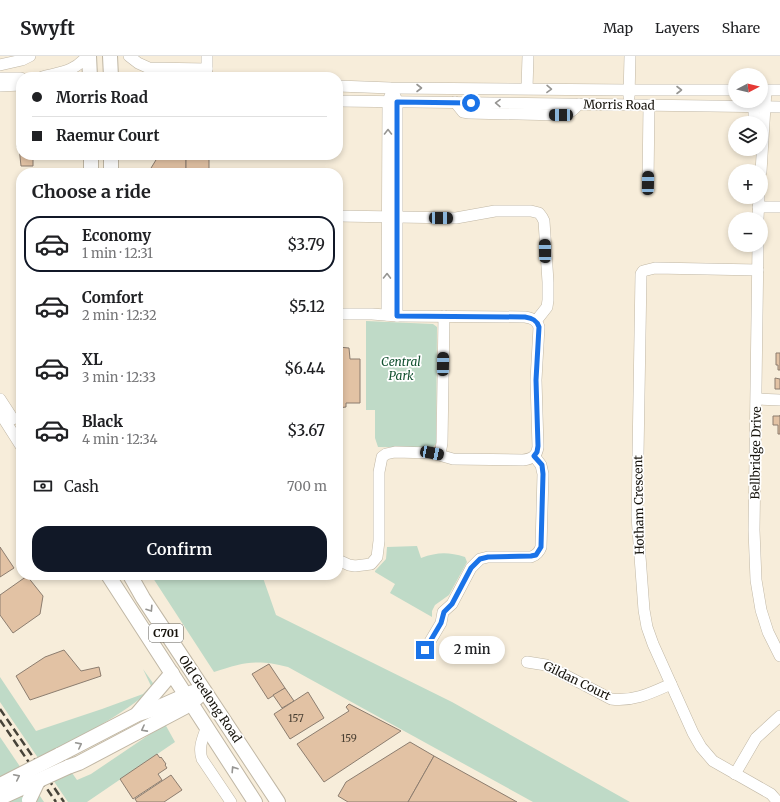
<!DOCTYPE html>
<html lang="en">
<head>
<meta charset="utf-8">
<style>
  :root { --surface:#fff; --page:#f2f2f2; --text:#202124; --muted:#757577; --line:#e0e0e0; --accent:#111827 }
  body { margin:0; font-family:Merriweather,serif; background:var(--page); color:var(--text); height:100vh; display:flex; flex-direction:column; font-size:15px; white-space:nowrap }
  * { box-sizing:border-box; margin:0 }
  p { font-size:13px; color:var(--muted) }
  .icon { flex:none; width:22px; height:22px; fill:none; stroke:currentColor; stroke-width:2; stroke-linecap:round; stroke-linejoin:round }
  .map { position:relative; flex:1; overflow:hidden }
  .sheet { position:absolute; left:16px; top:112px; width:327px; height:412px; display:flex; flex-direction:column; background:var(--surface); border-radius:16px; box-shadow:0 2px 6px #0003 }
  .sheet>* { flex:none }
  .guide { position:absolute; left:16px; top:16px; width:327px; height:88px; border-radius:16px; box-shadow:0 2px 6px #0003; display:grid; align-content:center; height:88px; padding:0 16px; background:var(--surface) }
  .needle { width:26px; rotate:83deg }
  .buttons { position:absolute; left:728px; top:12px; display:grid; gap:8px }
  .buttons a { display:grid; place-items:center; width:40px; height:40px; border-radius:50%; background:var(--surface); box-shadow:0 2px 6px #0003; font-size:20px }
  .end { position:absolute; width:18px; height:18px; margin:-9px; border:5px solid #1a73e8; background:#fff; box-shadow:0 0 0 2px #fff }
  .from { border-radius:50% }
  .bubble { position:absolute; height:28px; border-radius:14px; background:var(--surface); box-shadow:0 2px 6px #0003; font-size:13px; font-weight:600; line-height:28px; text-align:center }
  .car { position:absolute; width:12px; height:24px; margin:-12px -6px; border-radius:5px; box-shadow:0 0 3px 1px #0007; background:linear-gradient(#222 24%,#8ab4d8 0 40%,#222 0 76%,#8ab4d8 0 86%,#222 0) }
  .guide b { display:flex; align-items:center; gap:14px; height:38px; font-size:15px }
  .guide b+b { border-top:1px solid var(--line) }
  .guide i { width:10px; height:10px; background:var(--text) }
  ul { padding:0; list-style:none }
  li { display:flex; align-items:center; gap:12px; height:56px; margin:0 8px 6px; padding:0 8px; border:2px solid transparent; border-radius:16px }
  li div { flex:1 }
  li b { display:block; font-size:15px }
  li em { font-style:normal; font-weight:600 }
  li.active { border-color:var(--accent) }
  li>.icon { width:36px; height:36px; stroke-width:1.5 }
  h2 { padding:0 16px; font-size:18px; line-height:48px }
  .pay { display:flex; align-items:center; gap:10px; height:44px; padding:0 16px; font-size:15px }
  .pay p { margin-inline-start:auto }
  .cta { display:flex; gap:8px; margin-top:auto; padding:8px 16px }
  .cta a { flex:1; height:46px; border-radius:16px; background:var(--accent); color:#fff; font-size:16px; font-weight:600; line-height:46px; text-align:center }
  header { display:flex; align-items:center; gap:24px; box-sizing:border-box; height:56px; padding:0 20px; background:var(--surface); border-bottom:1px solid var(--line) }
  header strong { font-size:19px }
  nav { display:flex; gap:22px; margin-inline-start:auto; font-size:14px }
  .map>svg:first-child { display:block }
</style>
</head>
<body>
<header>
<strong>Swyft</strong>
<nav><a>Map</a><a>Layers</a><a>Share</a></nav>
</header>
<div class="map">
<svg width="780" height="746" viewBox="0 0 780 746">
  <rect width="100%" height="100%" fill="#f7edda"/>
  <!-- green -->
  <g fill="#bfdac7">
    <path d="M366,265L433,268L437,271L436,388L432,392L378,391L375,382V354H366Z"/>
    <path d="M417,490L421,502C438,496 448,496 465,501L467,506L449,539L435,549L432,555V561L390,537L395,528L375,516V515L386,503L387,491Z"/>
    <path d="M151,519H218L220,524L236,519H262L276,559L452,646L630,746H533L288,611C257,603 244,606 214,616Z"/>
    <path d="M143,613L155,630C138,646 119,658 99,670C84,680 72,688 55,693L77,724L91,718L165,668L175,686L87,746H68L0,646V621L36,675L102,653L143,638L151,630Z"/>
    <path d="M0,681L44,746H0Z"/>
  </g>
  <!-- building -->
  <g fill="#e2c2a4" stroke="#8c7d6f">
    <path d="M19,72H21V99H33V110H21L19,91H17V80L20,79Z"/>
    <path d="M159,99H184V100L186,101V117H148Z"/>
    <path d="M184,99H209V117H186V101L184,100Z"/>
    <rect x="19" y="197" width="2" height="12"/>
    <rect x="17" y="215" width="4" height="28"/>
    <path d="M338,291L349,292L350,303H360V347H346V351L338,352Z"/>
    <path d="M776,297H780V314H778V309H776Z"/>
    <path d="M775,322L780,323V333H775Z"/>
    <path d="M780,359V378H778V369H773V360H780Z"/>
    <path d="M0,491L14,512L0,521Z"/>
    <path d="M27,520L43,540L40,558L13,577L0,559V539Z"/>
    <path d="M64,594L81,615L99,611L101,620L30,644L16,620L45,601Z"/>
    <path d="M269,608L285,632L268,643L252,618Z"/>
    <path d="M285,632L294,645L282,652L273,639Z"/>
    <path d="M308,636L324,662L290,683L274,658Z"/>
    <path d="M349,648L401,675L324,726L297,688L349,655L346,651Z"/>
    <path d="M410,686L434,700L408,746H348L338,740L346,726Z"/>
    <path d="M157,698L160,702L161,701L166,708L165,709L167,712L158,718L162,724L133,743L120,723Z"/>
    <path d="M434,700L517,746H408Z"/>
    <path d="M171,719L182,734L164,746H137L135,743Z"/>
  </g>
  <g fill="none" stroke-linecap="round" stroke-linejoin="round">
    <!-- minor casing -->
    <g stroke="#c0b7a5" stroke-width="12">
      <g id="minor">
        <path d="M129,0L138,7L149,12L207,13"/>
        <path d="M0,9L22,4L30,0"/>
        <path d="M42,21C61,16 74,16 87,0"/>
        <path d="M205,21L207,13V0"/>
        <path d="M0,22H21"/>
        <path d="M0,30L21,29"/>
        <path d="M338,30L391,32L629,34H735"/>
        <path d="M527,32L528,0"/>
        <path d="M761,34H780"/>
        <path d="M395,40L397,46V260"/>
        <path d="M629,41L630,0"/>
        <path d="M338,45L780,51"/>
        <path d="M754,45V67"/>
        <path d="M455,46L463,56L469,57L561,59C570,58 573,54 579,48"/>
        <path d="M761,116L766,34"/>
        <path d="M648,127L649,49"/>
        <path d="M758,151H780"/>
        <path d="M338,160L456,162L495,155H531L539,157L542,161L544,165L548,226V244L547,251L536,265"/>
        <path d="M758,163L759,141"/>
        <path d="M758,189L754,474L756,524L761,554L768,576L780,600"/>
        <path d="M758,214L655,212L643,215L641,218L637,460L644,554L647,571L653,588L693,677L701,691L713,705L771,738L778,746"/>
        <path d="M338,258H372L397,260L525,261C532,262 537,264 539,271L536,324L538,391C537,400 532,403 523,404L453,403L432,397L395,396L386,398L382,401L379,416V485L377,501L371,508L355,510L349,509L338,504"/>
        <path d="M387,259L388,46L390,40"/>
        <path d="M0,343L13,363"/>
        <path d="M757,343L780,344"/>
        <path d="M0,357L21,390"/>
        <path d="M440,398L442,387L444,260"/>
        <path d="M425,594L441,567L443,556L452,548L471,512L480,503L488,501H531C536,499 539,497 541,491L543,418L541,409L534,400"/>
        <path d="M527,606L546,609L611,643C633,646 651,637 671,628"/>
        <path d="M207,670C203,682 198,691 202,703L231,746"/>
        <path d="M735,718L756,682L780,660"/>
      </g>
    </g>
    <!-- major casing -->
    <g stroke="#c0b7a5" stroke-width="16">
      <g id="major">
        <path d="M89,0L90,21"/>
        <path d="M110,0L111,21"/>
        <path d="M91,99V117"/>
        <path d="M111,99V117"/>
        <path d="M108,519L255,746"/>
        <path d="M130,519L143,542L278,746"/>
        <path d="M138,657L172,617"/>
        <path d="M59,699L138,658L157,652L193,636"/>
        <path d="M68,711L79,707L185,651L197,642"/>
      </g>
    </g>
    <!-- minor -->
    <use href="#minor" stroke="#fff" stroke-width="11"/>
    <!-- major -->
    <use href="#major" stroke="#fff" stroke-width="14"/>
    <!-- rail -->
    <g stroke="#474339" stroke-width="2.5" stroke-dasharray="8 4" stroke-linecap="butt">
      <path d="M0,653L64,746"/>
      <path d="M0,664L56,746"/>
    </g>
    <!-- major-bridge casing -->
    <g stroke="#c0b7a5" stroke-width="16" stroke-linecap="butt">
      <g id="major-bridge">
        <path d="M0,729L59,699"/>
        <path d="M0,742L68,711"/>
        <path d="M29,744L38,725"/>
      </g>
    </g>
    <!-- major-bridge -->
    <use href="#major-bridge" stroke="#fff" stroke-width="14"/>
  </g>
  <!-- one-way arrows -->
  <defs><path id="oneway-chevron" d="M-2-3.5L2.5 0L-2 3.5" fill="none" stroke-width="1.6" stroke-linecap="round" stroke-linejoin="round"/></defs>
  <g stroke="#969592">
    <use href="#oneway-chevron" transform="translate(419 32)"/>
    <use href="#oneway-chevron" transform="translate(549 33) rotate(1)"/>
    <use href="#oneway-chevron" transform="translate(679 34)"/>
    <use href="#oneway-chevron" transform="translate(498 47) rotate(-179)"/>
    <use href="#oneway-chevron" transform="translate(388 76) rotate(-90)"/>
    <use href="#oneway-chevron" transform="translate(387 220) rotate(-89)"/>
    <use href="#oneway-chevron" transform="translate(150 553) rotate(57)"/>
    <use href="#oneway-chevron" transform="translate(144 673) rotate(152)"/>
    <use href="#oneway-chevron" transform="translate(79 689) rotate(-27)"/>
    <use href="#oneway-chevron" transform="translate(234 713) rotate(-123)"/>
    <use href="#oneway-chevron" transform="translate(17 721) rotate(-26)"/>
  </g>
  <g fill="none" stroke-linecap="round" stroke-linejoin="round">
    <!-- route -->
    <path stroke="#1a73e8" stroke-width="5" d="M425,594L441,567L444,556L452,548L471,512L480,503L488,501L531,500L536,499L541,491L543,418L542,409L534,400L537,396L538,390L536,324L539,271C537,264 532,262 525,261L397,260V46L471,47"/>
  </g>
  <g text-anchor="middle" stroke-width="3.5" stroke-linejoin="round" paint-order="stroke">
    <!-- number labels -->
    <g font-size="10" fill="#493f32">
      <text x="296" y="666">157</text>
      <text x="349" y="686">159</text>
    </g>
    <!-- shield labels -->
    <rect fill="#fff" stroke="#5c5a55" stroke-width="1" x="149" y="568" width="34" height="18" rx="3"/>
    <g font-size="11" font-weight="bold" fill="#16130c">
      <text x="166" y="581">C701</text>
    </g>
    <!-- street labels -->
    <g font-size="12" fill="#16130c" stroke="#fff">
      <text transform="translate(619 49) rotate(1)" y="4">Morris Road</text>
      <text transform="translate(756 397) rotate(-89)" y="4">Bellbridge Drive</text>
      <text transform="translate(639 449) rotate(-91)" y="4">Hotham Crescent</text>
      <text transform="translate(577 625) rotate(26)" y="4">Gildan Court</text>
      <text transform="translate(210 643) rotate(56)" y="4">Old Geelong Road</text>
    </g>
    <!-- park labels -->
    <g font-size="12" font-style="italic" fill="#135231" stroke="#fff">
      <text x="401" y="310">Central<tspan x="401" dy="14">Park</tspan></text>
    </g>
  </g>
</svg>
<div class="buttons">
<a><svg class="needle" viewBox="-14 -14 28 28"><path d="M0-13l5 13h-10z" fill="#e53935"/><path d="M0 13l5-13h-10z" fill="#757577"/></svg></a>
<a><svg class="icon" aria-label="layers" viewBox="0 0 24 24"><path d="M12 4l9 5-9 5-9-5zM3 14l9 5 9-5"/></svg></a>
<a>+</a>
<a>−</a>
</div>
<i class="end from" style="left:471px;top:47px"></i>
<i class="end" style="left:425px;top:594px"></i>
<div class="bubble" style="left:439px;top:580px;width:66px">2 min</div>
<i class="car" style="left:561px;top:59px;rotate:271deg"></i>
<i class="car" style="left:648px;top:127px;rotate:1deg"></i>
<i class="car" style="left:441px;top:162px;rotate:91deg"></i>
<i class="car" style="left:545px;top:195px;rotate:359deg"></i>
<i class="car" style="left:443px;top:308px;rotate:1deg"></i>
<i class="car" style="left:432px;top:397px;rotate:101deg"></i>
<div class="guide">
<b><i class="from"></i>Morris Road</b>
<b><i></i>Raemur Court</b>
</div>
<section class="sheet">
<h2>Choose a ride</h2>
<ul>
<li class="active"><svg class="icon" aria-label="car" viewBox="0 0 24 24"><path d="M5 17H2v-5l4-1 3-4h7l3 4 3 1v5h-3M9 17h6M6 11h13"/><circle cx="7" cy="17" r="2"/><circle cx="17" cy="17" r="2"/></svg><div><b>Economy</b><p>1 min · 12:31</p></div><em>$3.79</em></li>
<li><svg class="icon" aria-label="car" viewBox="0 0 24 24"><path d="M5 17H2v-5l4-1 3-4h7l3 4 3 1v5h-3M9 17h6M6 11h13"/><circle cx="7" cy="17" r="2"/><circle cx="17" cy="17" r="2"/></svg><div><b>Comfort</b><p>2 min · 12:32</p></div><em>$5.12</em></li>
<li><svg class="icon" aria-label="car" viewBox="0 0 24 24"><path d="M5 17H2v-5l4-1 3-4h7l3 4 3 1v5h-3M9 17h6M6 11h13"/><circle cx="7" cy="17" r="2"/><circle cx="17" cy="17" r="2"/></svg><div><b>XL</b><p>3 min · 12:33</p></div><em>$6.44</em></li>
<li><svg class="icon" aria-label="car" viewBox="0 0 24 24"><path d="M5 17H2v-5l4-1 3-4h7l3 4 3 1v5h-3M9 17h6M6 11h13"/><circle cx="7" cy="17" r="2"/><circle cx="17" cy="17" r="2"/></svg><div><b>Black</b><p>4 min · 12:34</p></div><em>$3.67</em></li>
</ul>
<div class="pay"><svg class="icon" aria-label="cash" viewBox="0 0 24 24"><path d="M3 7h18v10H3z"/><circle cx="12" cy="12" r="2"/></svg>Cash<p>700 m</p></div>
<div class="cta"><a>Confirm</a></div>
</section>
</div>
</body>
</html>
